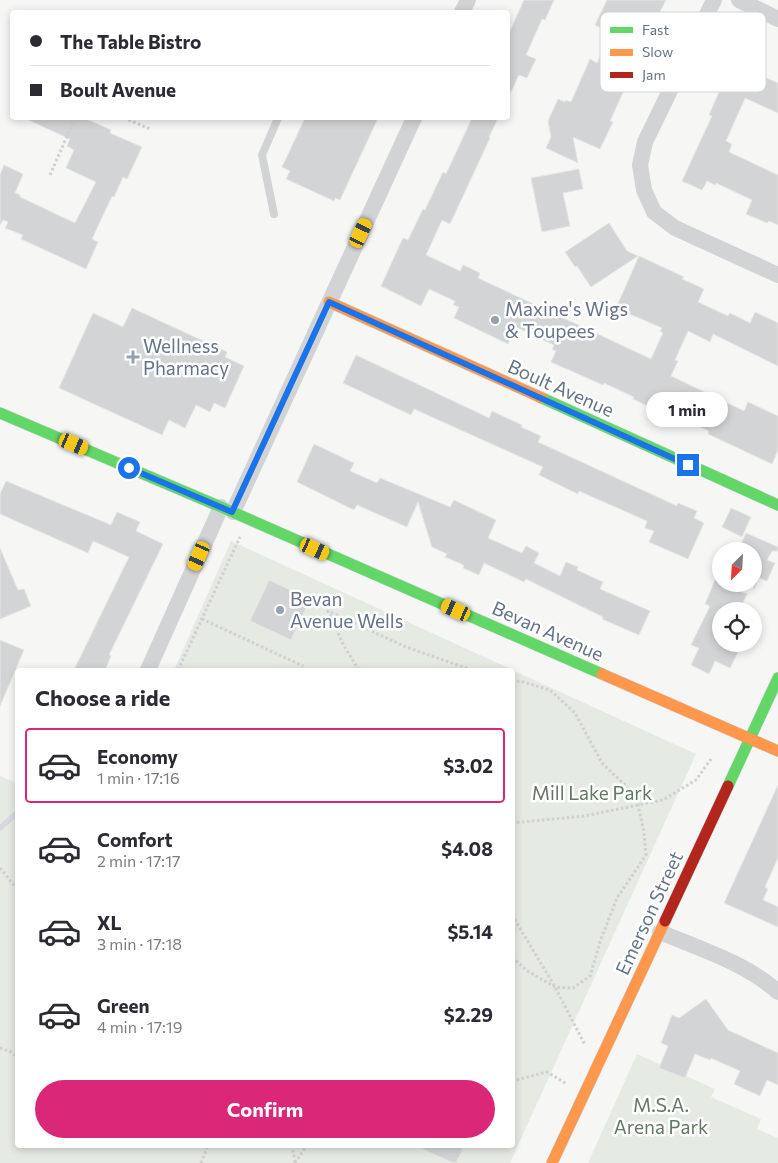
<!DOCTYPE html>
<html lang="en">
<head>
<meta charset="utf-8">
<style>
  :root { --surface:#fff; --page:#f2f2f3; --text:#2b2b33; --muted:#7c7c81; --line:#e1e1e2; --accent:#db2777 }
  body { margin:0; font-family:Commissioner,sans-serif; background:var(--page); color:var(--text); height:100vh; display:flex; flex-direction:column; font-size:19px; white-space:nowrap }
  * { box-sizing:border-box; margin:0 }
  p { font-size:16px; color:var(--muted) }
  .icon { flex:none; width:28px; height:28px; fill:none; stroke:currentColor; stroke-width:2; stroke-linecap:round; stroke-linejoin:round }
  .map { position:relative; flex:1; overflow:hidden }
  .drawer { position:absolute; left:15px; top:668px; width:500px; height:480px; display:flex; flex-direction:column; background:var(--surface); border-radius:5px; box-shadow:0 2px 8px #0003 }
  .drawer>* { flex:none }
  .top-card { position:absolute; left:10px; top:10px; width:500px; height:110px; border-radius:5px; box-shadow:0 2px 8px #0003; display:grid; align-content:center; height:110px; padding:0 20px; background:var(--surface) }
  .needle { width:32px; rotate:204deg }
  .fabs { position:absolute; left:712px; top:542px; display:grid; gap:10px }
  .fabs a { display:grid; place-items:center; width:50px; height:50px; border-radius:50%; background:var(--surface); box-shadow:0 2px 8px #0003; font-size:25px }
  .end { position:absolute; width:22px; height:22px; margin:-11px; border:6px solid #1a73e8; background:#fff; box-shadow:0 0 0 2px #fff }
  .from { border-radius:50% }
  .bubble { position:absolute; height:35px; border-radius:18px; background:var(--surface); box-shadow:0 2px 8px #0003; font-size:16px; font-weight:700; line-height:35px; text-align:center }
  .car { position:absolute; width:15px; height:30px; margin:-15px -8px; border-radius:6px; box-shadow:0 0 4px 1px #0007; background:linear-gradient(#f5c518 24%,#345 0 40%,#f5c518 0 76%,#345 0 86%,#f5c518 0) }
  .top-card b { display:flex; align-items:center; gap:18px; height:48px; font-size:19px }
  .top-card b+b { border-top:1px solid var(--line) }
  .top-card i { width:12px; height:12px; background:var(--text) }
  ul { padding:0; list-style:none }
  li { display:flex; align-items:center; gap:15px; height:75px; margin:0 10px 8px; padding:0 10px; border:2px solid transparent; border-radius:5px }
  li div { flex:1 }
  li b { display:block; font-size:19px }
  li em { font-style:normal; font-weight:700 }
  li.current { border-color:var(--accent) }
  li>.icon { width:45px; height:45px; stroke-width:1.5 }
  h2 { padding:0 20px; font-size:22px; line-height:60px }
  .button { display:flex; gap:10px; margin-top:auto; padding:10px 20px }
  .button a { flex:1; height:58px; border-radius:30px; background:var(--accent); color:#fff; font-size:20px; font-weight:700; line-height:58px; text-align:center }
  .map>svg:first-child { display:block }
</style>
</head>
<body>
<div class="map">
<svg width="778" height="1163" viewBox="0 0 778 1163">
  <rect width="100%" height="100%" fill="#f6f7f5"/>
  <!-- green -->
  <g fill="#e5eae3">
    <path d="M231,541L696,754L510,1163H0V776L18,784V1145H512V670H174Z"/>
    <path d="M637,1054L715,1089L711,1097L761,1119L757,1129L778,1138V1163H588Z"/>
  </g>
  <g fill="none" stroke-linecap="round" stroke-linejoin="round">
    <!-- stream -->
    <path stroke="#d4dade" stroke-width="5.5" d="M0,828L18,812"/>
  </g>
  <!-- building -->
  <g fill="#d3d4d5" stroke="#e6e6e5">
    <path d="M524,0H554L545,20L542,19L526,55L536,59L527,78L519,75L508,98V35Z"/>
    <path d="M607,0H666L654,24V26L657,28L637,68L635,66L610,121L613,122L600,149L573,137L578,163L546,148L551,137L548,121L558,99L565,102L566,100L571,102L590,59L597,63L599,59L611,32L595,25Z"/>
    <path d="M733,60L758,71L757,74L778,83V113L745,98L726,141L732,144L729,152L778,175V225L769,221L767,223L746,214L752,200L716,183L715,185L707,181L702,190L682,181L712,116L709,115Z"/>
    <path d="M24,118H84L111,130L110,133L142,147L127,179L123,177L114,197L112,196L92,239L98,242L86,269L21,239L23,235L5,228L8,222L3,220L0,225V175L4,165L23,174L15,193L20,195V197L75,223L96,182L66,168L74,150L67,146L70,139Z"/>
    <path d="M305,118H378L340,200L335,198L334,201L286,179L290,171L282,167Z"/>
    <path d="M472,118H498L489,137L490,138L450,224L442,220L426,255L460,271L463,265L480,273L478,278L651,359L663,333L660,331L662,328L616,308L639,256L684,277L682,279L704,289L698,302L728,316L730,313L750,323L755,312L778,323V366L713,334L710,342L688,331L675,360L678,361L671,376L744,411L748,402L778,416V450L772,464L708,434L709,431L680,418L685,408L665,399L648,406L633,399L634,397L604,383L603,385L551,362L556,351L552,349L554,345L516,327L508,344L454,318L459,307L453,305L455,301L429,289L421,306L381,286L403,238L408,240L423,209L425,210L443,172L446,174Z"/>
    <path d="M579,169L583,189L563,193L570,226L542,232L531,178Z"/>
    <path d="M609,223L627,251L638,256L591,287L577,266L575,267L565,252Z"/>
    <path d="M132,308L227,352L225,357L244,366L225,408L214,403L210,412L196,405L185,428L169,420L162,435L59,388L93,313L123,327Z"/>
    <path d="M356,355L489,418L492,411L522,425L521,427L541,436L538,442L677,506L678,503L697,511L694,518L704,523L688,559L649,542L654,531L645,528L647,521L579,491L578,494L539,475L543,467L414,409L411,415L343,383Z"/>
    <path d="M314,444L354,463L350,471L377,483L380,478L450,507L454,500L496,520L488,538L522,553L526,546L539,553L534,563L560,576L566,562L578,567L577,570L603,582L600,589L650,611L639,635L602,619L603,617L526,579L524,582L484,563L479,575L463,568L464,565L445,557L447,554L432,547L418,502L407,527L357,505L354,510L297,482Z"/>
    <path d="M6,481L111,525L117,512L140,522L136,531L163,544L109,655L111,656L105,670H74L129,557L93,541L88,553L0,514V494Z"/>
    <path d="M731,508L751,517L742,537L722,527Z"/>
    <path d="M746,533L778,547V551H772L767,560L775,563L767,581L759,578L754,589V551H738Z"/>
    <path d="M0,548L18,590L24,589L31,606L0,619Z"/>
    <path d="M269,580L310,599L291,640L250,621Z"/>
    <path d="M715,580L720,582L721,581V584L747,594L739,611H721V644H742L730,668L715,661L709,674L691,665L699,648L691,645L710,606L705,604Z"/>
    <path d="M0,640L24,650L0,706Z"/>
    <path d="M778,785V858L765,887L768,889L763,900L778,907V927L724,903Z"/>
    <path d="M706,999L728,1030L778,1053V1085L767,1080L760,1096L734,1084L740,1071L711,1058L710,1060L695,1054L685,1078L659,1068L668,1046L661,1043L672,1015L679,1018Z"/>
    <path d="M414,1145H454L463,1149L456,1163H453Z"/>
  </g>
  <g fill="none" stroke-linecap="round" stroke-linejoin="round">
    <!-- fast casing -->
    <g stroke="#d2d5d6" stroke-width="12">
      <g id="fast">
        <path d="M542,398L778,505"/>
        <path d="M0,413L221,507L602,674"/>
        <path d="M728,786L778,678"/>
      </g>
    </g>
    <!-- slow casing -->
    <g stroke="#d2d5d6" stroke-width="12">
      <g id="slow">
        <path d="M329,302L542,398"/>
        <path d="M602,674L778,751"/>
        <path d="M552,1163L665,921"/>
      </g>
    </g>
    <!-- jam casing -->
    <g stroke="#d2d5d6" stroke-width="12">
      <path id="jam" d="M665,921L728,786"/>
    </g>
    <!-- path -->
    <g stroke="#cfd0d0" stroke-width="3" stroke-dasharray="2.5 2.5" stroke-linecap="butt">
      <path d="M124,118L150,129"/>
      <path d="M50,175L75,118"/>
      <path d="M202,619L303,666"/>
      <path d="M178,670L240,537"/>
      <path d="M359,670L344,646L328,611L406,647L472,670"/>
      <path d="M512,682L520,681L550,690L575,713L602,763L628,788L638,804L644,833L646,855L617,898L601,939L590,976L573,988L555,987L526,970L512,957"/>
      <path d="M512,823L584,816L663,800L696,780L711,759"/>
      <path d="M0,868L18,890"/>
      <path d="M512,915L555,987L585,1045"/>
      <path d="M0,1048L11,1052L18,1057"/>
      <path d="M512,1081L547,1072L567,1084"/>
      <path d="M292,1145L295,1162"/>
      <path d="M201,1163L208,1145"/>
      <path d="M295,1163L307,1145"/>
    </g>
    <!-- lane -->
    <path stroke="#d2d3d4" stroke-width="8" d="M274,214L262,155L278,118"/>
    <!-- street -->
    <g stroke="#d2d3d4" stroke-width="16">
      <path d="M714,0L645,142L640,165L644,190L654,212L675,228L778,275"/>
      <path d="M739,0L778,19"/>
      <path d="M462,12L468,0"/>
      <path d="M233,512L414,118"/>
      <path d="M148,670L221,507"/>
      <path d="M660,932C700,949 746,963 778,992"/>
    </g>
    <!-- fast -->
    <use href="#fast" stroke="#63d668" stroke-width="11"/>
    <!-- slow -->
    <use href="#slow" stroke="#ff974d" stroke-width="11"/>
    <!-- jam -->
    <use href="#jam" stroke="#b3261e" stroke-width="11"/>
  </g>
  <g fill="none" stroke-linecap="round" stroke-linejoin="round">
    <!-- route -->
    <path stroke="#1a73e8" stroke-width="6" d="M129,468L232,512L329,302L688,465"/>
  </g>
  <!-- markers -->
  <g fill="#97a1ae" stroke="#fff" stroke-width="2">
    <circle cx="495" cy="320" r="5"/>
    <path d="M130.5 349.5h5v5h5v5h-5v5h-5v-5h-5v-5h5z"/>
    <circle cx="280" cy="610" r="5"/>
  </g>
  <g text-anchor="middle" stroke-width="5" stroke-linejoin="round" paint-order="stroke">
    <!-- poi labels -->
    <g font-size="19" fill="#647388" stroke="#fff" text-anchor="start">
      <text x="505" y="316">Maxine's Wigs<tspan x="505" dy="22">&amp; Toupees</tspan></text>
      <text x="143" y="353">Wellness<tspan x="143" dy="22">Pharmacy</tspan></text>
      <text x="290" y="606">Bevan<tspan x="290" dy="22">Avenue Wells</tspan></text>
    </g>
    <!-- street labels -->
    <g font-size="19" fill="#647388" stroke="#fff">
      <text transform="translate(561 388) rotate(24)" y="7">Boult Avenue</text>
      <text transform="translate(548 631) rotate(24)" y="7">Bevan Avenue</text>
      <text transform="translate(649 913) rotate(-65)" y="7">Emerson Street</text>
    </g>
    <!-- park labels -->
    <g font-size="19" fill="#61795f" stroke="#fff">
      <text x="592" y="800">Mill Lake Park</text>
      <text x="661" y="1112">M.S.A.<tspan x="661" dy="22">Arena Park</tspan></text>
    </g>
  </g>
  <!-- legend -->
  <rect x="600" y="12" width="166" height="80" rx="8" fill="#fff" stroke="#d0d5db" stroke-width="1"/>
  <rect x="610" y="27" width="23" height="6" fill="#63d668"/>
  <rect x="610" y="49" width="23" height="7" fill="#ff974d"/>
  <rect x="610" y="72" width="23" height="6" fill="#b3261e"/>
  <g font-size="14" fill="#647388">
    <text x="642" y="35">Fast</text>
    <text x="642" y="57">Slow</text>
    <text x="642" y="80">Jam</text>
  </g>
</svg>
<div class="fabs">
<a><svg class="needle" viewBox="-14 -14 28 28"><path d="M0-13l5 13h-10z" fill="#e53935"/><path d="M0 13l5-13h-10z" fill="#7c7c81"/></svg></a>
<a><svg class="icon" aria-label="locate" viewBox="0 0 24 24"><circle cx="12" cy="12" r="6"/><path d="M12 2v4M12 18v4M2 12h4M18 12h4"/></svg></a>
</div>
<i class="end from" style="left:129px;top:468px"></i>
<i class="end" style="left:688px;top:465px"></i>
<div class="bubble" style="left:646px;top:392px;width:82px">1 min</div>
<i class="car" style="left:361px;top:233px;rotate:25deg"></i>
<i class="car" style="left:74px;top:444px;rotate:113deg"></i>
<i class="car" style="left:315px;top:549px;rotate:114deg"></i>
<i class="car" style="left:199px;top:556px;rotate:204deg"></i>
<i class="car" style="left:456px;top:610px;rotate:294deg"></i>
<div class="top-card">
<b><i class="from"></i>The Table Bistro</b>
<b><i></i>Boult Avenue</b>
</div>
<section class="drawer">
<h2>Choose a ride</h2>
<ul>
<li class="current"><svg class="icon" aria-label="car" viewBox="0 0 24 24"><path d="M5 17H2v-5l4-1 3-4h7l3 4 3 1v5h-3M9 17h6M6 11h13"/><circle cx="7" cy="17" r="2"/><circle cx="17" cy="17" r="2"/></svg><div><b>Economy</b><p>1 min · 17:16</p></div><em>$3.02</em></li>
<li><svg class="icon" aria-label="car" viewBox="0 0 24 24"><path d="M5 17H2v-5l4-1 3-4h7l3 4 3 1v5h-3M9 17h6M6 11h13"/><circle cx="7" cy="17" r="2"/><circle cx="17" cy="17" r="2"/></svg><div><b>Comfort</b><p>2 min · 17:17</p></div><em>$4.08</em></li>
<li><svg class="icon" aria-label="car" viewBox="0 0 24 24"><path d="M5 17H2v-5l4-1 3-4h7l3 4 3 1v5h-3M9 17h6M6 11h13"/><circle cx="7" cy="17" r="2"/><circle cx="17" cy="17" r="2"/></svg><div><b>XL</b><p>3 min · 17:18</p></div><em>$5.14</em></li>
<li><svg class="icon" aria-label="car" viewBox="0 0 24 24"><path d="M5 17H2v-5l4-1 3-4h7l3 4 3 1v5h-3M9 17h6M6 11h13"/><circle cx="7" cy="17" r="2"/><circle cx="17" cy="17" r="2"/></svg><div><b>Green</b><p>4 min · 17:19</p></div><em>$2.29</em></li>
</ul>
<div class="button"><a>Confirm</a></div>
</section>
</div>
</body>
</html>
